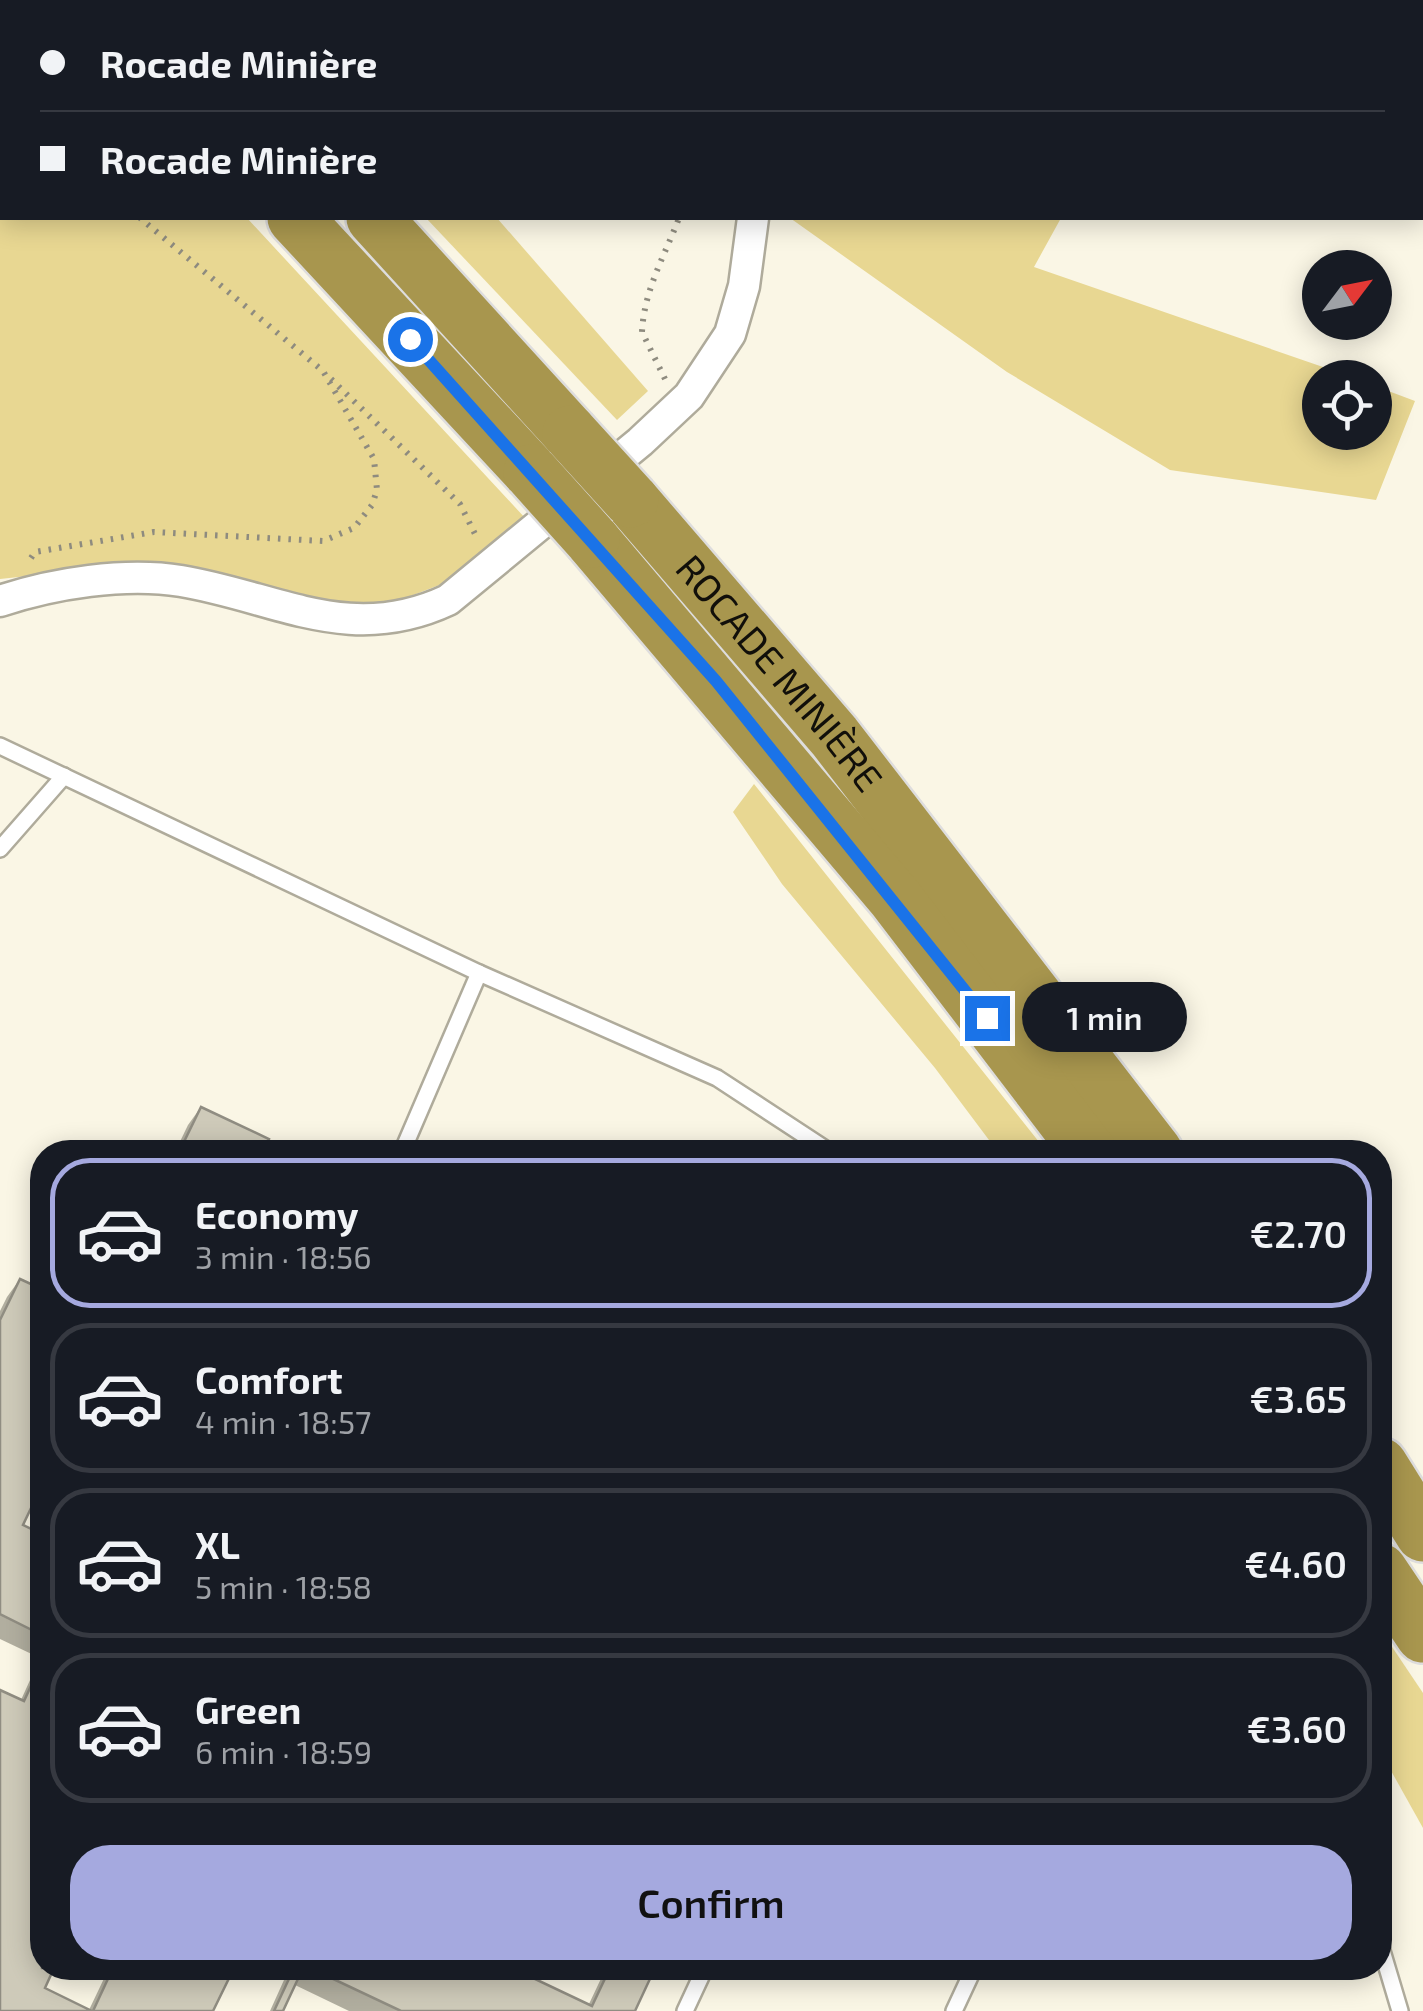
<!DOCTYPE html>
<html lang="en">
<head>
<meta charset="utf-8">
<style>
  :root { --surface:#171b24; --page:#20242c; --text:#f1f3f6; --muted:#9ea1a6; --line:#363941; --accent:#a5a9df }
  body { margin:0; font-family:"Exo 2",sans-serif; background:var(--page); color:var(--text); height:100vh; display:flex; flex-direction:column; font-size:38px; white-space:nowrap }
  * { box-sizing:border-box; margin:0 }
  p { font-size:32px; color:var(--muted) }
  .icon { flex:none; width:55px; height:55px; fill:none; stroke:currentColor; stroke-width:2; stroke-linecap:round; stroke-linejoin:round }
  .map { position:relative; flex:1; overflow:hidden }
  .drawer { position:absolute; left:30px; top:1140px; width:1362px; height:840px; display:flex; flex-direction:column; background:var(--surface); border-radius:40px; box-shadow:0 5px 25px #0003 }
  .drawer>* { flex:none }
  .hud { position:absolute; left:0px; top:0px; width:1425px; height:220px; box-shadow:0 5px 25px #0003; display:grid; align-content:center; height:220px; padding:0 40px; background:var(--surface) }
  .needle { width:65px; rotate:58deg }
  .buttons { position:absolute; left:1302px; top:250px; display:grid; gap:20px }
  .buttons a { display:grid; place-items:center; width:90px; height:90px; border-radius:50%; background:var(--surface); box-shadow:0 5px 25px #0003; font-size:50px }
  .end { position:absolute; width:45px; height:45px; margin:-22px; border:12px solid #1a73e8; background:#fff; box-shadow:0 0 0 5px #fff }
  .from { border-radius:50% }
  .bubble { position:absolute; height:70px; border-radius:35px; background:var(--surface); box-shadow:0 5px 25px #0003; font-size:32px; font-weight:600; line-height:70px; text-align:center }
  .hud b { display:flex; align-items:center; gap:35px; height:95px; font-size:38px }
  .hud b+b { border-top:2px solid var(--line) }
  .hud i { width:25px; height:25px; background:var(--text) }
  ul { padding:18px 0 0; list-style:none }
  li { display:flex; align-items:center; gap:30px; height:150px; margin:0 20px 15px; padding:0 20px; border:5px solid var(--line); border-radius:40px }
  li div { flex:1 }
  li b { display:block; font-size:38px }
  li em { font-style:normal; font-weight:600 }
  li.current { border-color:var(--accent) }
  li>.icon { width:90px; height:90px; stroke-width:1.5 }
  .cta { display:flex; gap:20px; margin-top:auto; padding:20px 40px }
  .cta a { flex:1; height:115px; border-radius:40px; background:var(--accent); color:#111; font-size:40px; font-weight:600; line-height:115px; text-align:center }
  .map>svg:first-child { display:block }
</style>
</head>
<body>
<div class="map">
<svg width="1423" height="2011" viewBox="0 0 1423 2011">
  <rect width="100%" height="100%" fill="#faf6e5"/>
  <!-- green -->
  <g fill="#e8d792">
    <path d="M0,0L31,2H2V218H247L526,519L450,581L400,600L347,607L93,569L0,579Z"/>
    <path d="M426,218H497L648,391L617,420Z"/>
    <path d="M790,218H1061L1034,267L1352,377L1320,378V432H1375V386L1415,401L1376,500L1170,470L1007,372Z"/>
    <path d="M754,784L1047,1152H998L935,1068L782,884L733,812Z"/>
    <path d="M1380,1629L1423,1693V1828L1380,1751Z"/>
  </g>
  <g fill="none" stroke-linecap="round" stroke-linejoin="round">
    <!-- service casing -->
    <g stroke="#afab9b" stroke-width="20">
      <g id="service">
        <path d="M0,746L479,973L717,1078L830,1152"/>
        <path d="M0,849L64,776"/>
        <path d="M402,1152L479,973"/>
        <path d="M1380,1944L1400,2011"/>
        <path d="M685,2011L705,1968"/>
        <path d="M954,2011L974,1968"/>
      </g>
    </g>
    <!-- minor casing -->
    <g stroke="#afab9b" stroke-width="35">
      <g id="minor">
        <path d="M776,2V0"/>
        <path d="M0,601C54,583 125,572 181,581C277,597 350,646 448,600L640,442L689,396L730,334L744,286L753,218"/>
      </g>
    </g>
    <!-- motorway casing -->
    <g stroke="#dedddd" stroke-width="60">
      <g id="motorway">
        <path d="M80,0L83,2"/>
        <path d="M158,0L160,2"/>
        <path d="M295,218L531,472"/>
        <path d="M374,218L570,433"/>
        <path id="s1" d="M631,500L834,736L1155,1152"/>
        <path d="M592,540L895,898L1089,1152"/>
        <path d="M1380,1465L1423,1534"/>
        <path d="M1380,1571L1423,1635"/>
      </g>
    </g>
    <!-- path -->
    <g stroke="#8e8b7f" stroke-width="6" stroke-dasharray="2.5 8" stroke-linecap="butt">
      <path d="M817,2V0"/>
      <path d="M0,99L2,101"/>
      <path d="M331,379L460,504L477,538"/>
      <path d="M665,379L642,332C644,290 665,255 679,218"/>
      <path d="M31,558L35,552L154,532L323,541L354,528L372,505L377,490L374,459L323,371L140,218"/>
    </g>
    <!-- service -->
    <use href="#service" stroke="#fff" stroke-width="15"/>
    <!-- minor -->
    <use href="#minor" stroke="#fff" stroke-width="30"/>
    <!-- motorway -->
    <use href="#motorway" stroke="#a8964e" stroke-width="55"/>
    <!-- motorway-bridge casing -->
    <g stroke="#dedddd" stroke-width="60" stroke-linecap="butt">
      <g id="motorway-bridge">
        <path d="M570,433L631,500"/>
        <path d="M531,472L592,540"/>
      </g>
    </g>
    <!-- motorway-bridge -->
    <use href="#motorway-bridge" stroke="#a8964e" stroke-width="55"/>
  </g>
  <!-- wall -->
  <g fill="#b1ae9f">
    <path d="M201,1107L263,1152H175L188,1125Z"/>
    <path d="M20,1279L23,1525L42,1534V1968L45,1988L89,2010L109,1968H234L213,2011H0L21,1700L40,1658L0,1639V1311L7,1297Z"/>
    <path d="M259,1968H512L589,2004L606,1968H655L635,2011H349L295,1985L283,2011H270L284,1980Z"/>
  </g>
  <!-- building -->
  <g fill="#cecab9" stroke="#908d82" stroke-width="2.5">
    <path d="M201,1107L269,1139L263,1152H179Z"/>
    <path d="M20,1279L42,1289V1485L23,1525L42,1534V1635L0,1614V1320Z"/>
    <path d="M42,1662V1968H54L45,1988L92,2011H0V1690L24,1701Z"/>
    <path d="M113,1968H234L213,2011H93Z"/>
    <path d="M294,1968H303L283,2011H274Z"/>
    <path d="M310,1968H512L592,2006L610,1968H655L635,2011H401Z"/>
  </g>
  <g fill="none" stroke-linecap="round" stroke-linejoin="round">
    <!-- route -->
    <path stroke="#1a73e8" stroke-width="12" d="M410,339L716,681L987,1018"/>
  </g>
  <g text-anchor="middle" stroke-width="8" stroke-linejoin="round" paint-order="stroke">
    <!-- street labels -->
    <g font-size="38" fill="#110f0a" stroke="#faf6e5">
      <text dy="13" stroke="none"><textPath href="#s1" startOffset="228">ROCADE MINIÈRE</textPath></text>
    </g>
  </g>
</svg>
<div class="buttons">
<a><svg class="needle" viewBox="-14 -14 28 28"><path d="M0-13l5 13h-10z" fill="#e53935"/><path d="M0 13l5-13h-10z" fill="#9ea1a6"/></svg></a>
<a><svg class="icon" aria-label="locate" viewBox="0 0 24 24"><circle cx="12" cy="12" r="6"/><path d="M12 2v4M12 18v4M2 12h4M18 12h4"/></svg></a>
</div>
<i class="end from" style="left:410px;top:339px"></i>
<i class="end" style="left:987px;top:1018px"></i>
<div class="bubble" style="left:1022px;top:982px;width:165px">1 min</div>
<div class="hud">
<b><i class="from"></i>Rocade Minière</b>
<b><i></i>Rocade Minière</b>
</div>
<section class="drawer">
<ul>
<li class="current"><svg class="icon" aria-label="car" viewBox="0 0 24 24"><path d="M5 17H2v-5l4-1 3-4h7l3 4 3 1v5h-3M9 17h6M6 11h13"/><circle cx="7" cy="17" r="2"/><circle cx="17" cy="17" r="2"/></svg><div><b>Economy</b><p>3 min · 18:56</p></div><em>€2.70</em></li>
<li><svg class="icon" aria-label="car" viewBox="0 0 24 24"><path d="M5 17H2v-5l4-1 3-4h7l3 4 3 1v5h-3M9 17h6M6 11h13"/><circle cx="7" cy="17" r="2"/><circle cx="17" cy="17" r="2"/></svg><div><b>Comfort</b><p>4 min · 18:57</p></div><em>€3.65</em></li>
<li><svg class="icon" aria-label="car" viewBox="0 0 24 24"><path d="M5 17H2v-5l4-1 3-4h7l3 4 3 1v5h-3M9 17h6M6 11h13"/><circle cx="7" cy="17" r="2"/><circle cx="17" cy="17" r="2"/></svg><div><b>XL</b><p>5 min · 18:58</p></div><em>€4.60</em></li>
<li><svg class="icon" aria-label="car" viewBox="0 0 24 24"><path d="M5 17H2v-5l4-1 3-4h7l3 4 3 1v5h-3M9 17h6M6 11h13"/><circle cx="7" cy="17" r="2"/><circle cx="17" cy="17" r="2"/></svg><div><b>Green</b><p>6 min · 18:59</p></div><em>€3.60</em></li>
</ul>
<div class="cta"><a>Confirm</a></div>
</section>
</div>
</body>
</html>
